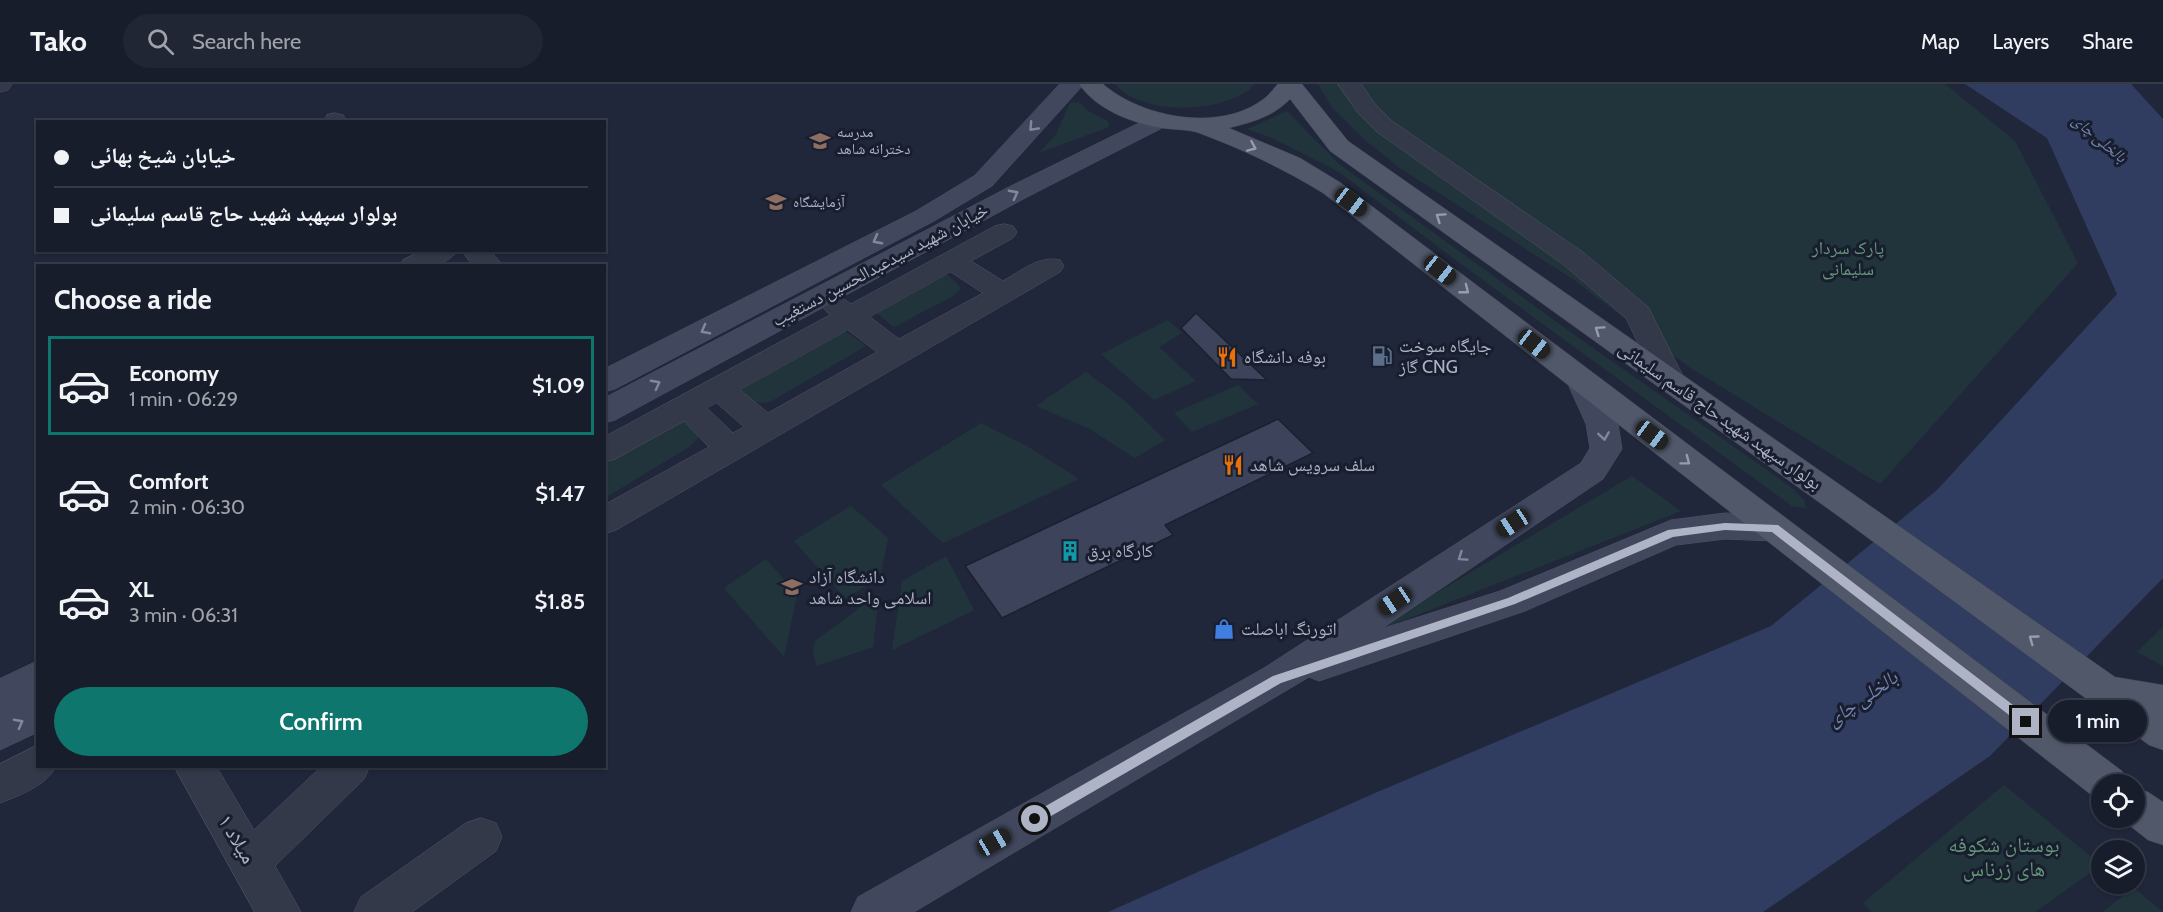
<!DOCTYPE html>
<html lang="en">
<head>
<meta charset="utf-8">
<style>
  :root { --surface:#181d2c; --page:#212634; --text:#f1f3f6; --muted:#9fa2a9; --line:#363b48; --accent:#0f766e }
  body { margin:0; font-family:Cabin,"Noto Naskh Arabic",sans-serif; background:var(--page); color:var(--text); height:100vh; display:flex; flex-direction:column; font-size:22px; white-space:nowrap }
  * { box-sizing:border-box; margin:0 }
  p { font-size:20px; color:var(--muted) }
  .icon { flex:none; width:33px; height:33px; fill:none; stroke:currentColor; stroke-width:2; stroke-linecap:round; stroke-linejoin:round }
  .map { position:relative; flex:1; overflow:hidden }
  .details { position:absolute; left:36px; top:180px; width:570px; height:504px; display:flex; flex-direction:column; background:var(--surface); border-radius:0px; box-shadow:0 2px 4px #0004,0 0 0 2px var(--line) }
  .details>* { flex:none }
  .guide { position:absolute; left:36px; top:36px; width:570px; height:132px; border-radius:0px; box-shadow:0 2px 4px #0004,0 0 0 2px var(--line); display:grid; align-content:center; height:132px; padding:0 18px; background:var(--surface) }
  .buttons { position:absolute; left:2091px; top:690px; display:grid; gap:12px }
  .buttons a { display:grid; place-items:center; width:54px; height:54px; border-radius:50%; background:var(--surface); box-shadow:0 2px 4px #0004,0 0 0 2px var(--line); font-size:30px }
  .end { position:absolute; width:27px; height:27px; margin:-14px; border:8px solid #aeb4c6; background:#111; box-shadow:0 0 0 3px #111 }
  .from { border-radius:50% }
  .bubble { position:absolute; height:42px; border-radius:21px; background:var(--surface); box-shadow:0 2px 4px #0004,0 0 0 2px var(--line); font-size:20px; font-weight:600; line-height:42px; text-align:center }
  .car { position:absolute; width:18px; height:36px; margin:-18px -9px; border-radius:8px; box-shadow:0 0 4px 2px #0007; background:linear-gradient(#222 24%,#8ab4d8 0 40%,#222 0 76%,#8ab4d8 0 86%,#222 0) }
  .guide b { display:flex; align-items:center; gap:21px; height:57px; font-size:22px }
  .guide b+b { border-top:2px solid var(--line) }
  .guide i { width:15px; height:15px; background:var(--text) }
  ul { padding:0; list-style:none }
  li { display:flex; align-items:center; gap:18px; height:99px; margin:0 12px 9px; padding:0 6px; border:3px solid transparent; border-radius:0px }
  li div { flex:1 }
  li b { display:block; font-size:22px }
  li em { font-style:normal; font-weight:600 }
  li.current { border-color:var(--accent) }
  li>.icon { width:54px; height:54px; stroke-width:1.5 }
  h2 { padding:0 18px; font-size:27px; line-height:72px }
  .cta { display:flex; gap:12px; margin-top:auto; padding:12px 18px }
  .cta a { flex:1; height:69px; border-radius:36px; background:var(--accent); color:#fff; font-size:24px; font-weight:600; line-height:69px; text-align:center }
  header { display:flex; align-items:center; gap:36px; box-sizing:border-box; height:84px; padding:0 30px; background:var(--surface); border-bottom:2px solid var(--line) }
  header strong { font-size:28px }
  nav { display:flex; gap:33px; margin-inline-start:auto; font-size:21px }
  .search { width:420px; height:54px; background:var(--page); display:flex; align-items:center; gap:15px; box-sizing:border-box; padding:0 21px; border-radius:33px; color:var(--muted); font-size:22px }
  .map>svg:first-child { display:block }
</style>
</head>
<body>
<header>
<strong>Tako</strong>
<div class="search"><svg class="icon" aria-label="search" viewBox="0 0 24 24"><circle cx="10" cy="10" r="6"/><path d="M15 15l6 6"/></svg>Search here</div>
<nav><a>Map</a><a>Layers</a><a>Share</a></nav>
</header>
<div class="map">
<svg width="2163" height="828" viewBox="0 0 2163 828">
  <rect width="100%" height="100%" fill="#20273a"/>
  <!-- green -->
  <g fill="#22343b">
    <path d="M1115,0H1255C1227,30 1142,33 1115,0Z"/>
    <path d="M1318,0H1945L2015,57L2078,179L1880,400L1689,283L1574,196L1400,84L1365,56L1332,24Z"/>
    <path d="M1079,18L1089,28L1108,37L1109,43L1039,69L1056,50L1070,19Z"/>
    <path d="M1287,27L1339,80L1576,252L1791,403L1804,416L1806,424L1792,422L1480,194L1339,88L1274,55L1247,45Z"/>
    <path d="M940,185L957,199L961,205L953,212L894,243L869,223Z"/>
    <path d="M1168,236L1182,249L1159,263L1196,297L1154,316L1101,270Z"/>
    <path d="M837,241L866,262L770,318C751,322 744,313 732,300Z"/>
    <path d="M1086,288L1125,317L1165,356L1135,374L1090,345L1036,322Z"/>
    <path d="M1238,301L1258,320L1192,348L1174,329Z"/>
    <path d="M684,326L700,348L697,355L689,363L605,414V369Z"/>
    <path d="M981,339L1027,362L1079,395L943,459L881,401Z"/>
    <path d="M1632,392L1681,427L1364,552Z"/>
    <path d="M851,422L888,454L880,494L845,514L794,457Z"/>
    <path d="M946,472L974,526L892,566L902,497Z"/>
    <path d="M766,475L797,510L784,573L724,504Z"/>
    <path d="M879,510L873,563L817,582L813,570L815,557Z"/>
    <path d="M2163,543V582L2137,568Z"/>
    <path d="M2004,701L2101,781L2035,828H1872L1863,819Z"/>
    <path d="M2134,804L2163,828H2102Z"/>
  </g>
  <!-- water -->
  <path fill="#313d60" d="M1965,0H2131L2163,35V494L1990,672L1763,828H1108L1375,709L1771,542L1937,406L2117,210L2047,54Z"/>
  <!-- building -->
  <g fill="#3c435a" stroke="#1b2031" stroke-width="1.5">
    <path d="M1196,229L1267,296L1231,295L1181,244Z"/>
    <path d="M1278,335L1313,369L1165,441L1173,451L1002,534L965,482Z"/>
  </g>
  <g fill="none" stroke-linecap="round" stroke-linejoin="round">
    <!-- street casing -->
    <g stroke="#4e5465" stroke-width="1">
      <g id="street">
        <path d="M0,0H12L8,6L0,8Z"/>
        <path d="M1338,0H1361L1375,20L1392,37L1584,169L1648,223L1685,296L1681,303L1670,306L1659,303L1626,234L1564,181L1376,47L1359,30Z"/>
        <path d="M335,29L343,31L348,38H324L327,31Z"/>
        <path d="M1004,140L1013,142L1017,148L1013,154L971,177L1003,197C1021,187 1039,171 1060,176L1064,182L1060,188L616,446L604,450V421L709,363L684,337L615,375L604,378V353L830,231L819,220L823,214C835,211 841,212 851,220L995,142ZM951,188L983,209L899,255L870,233ZM848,246L877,268L768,329L740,306ZM717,319L744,343L733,349L707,324Z"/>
        <path d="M423,166H458C445,185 420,182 400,182L403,176Z"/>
        <path d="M461,166H490L503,182H474Z"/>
        <path d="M38,661V682H56C48,701 18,712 0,719V680Z"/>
        <path d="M174,682H216L254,746L322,682H370L364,695L275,782L301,828H255Z"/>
        <path d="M481,734L496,739L502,753L496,767L412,828H354L361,813L466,739Z"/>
      </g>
    </g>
    <!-- secondary casing -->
    <g stroke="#4e5465" stroke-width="1">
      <g id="secondary">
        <path d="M1060,0H1084L992,102L934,137L615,305L604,308V285L916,127L974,92Z"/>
        <path d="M1158,30L1166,32L1170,37L1166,42L1027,113L615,336L604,339V314L1009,103Z"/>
        <path d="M1582,288L1593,291L1618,340L1622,365L1603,395L1381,545L1500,507L1671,436L1725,429L1774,431L1786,435L1791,444L1786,453L1774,457L1725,455L1676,461L1525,527L1319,597L1309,593L914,828H851L858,813L1264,584L1581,379L1590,364L1586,340L1567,298L1571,291Z"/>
        <path d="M38,577V612L32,615L38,613V648L0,666V630L4,628L0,629V595Z"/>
      </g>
    </g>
    <!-- primary casing -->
    <g stroke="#3d4253" stroke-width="1">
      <g id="primary">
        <path d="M1079,0H1103C1142,34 1221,49 1265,14C1270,10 1274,4 1278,0H1302L1348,57L2115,593L2163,601V666L2149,661L1841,434L1330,67L1290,15C1273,33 1252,38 1229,44L1300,74L1341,99L2122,687L2128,700H2102V716L2094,713L1323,109C1284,85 1242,65 1199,49C1188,45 1174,46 1162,44C1132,39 1097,26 1079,0Z"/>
        <path d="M2134,703L2148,708L2163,718V761L2148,756L2120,734H2134Z"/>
      </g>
    </g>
    <!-- street -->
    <use href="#street" fill="#34394a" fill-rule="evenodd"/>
    <!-- secondary -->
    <use href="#secondary" fill="#41475d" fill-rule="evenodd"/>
    <!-- primary -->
    <use href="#primary" fill="#51586a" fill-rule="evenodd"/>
  </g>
  <!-- one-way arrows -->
  <defs><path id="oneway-chevron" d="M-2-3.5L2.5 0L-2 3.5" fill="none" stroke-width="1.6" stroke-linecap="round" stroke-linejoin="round" transform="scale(1.5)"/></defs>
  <g stroke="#82889c">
    <use href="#oneway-chevron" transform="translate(1033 43) rotate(133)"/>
    <use href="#oneway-chevron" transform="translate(1014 110) rotate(-28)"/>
    <use href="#oneway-chevron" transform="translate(877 156) rotate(152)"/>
    <use href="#oneway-chevron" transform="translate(705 246) rotate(152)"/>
    <use href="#oneway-chevron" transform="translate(656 300) rotate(-28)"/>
    <use href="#oneway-chevron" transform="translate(1604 352) rotate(81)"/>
    <use href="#oneway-chevron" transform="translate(1462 473) rotate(146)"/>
    <use href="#oneway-chevron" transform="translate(19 639) rotate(-28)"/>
  </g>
  <g stroke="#979daf">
    <use href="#oneway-chevron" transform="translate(1252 63) rotate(23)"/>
    <use href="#oneway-chevron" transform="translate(1440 133) rotate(-145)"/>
    <use href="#oneway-chevron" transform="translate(1465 206) rotate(38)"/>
    <use href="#oneway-chevron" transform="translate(1599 246) rotate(-145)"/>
    <use href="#oneway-chevron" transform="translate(1686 377) rotate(37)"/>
    <use href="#oneway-chevron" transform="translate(2033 555) rotate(-144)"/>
  </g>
  <!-- route -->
  <path fill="#aeb4c6" d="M1725,439L1778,441L2030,634V641H2022L1772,448L1725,446L1673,453L1515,520L1281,599L1039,739H1030L1029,735L1030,731L1273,592L1508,514L1668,446Z"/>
  <!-- icons -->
  <defs>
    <g id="school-bare" transform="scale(1.62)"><path d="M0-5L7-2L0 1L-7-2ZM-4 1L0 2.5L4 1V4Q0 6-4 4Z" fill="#8d6e63" stroke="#191e2f" stroke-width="2.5" paint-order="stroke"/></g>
    <g id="fuel-bare" transform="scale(1.62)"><path d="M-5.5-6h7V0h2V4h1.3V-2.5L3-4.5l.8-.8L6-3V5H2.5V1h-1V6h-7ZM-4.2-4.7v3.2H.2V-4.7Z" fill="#5c6f8a" stroke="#191e2f" stroke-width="2.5" paint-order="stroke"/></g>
    <g id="restaurant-bare" transform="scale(1.62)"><path d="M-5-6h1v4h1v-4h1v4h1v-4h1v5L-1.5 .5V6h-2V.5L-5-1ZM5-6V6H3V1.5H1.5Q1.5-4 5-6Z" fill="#e8710a" stroke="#191e2f" stroke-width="2.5" paint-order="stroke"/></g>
    <g id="building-bare" transform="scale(1.62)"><path d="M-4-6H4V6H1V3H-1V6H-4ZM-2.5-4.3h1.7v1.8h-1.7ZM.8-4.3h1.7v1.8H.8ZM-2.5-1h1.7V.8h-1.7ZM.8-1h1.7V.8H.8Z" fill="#0f9aa8" stroke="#191e2f" stroke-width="2.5" paint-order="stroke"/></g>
    <g id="university-bare" transform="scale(1.62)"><path d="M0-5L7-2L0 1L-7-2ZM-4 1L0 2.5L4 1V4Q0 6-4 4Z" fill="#8d6e63" stroke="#191e2f" stroke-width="2.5" paint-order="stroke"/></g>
    <g id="shop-bare" transform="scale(1.62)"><path d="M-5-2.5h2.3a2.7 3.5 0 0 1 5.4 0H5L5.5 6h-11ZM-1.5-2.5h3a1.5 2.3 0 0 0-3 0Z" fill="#3f7fe0" stroke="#191e2f" stroke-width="2.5" paint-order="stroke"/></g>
  </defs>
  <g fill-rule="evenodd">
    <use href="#school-bare" x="820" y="57"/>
    <use href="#school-bare" x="776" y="118"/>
    <use href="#fuel-bare" x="1382" y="272"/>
    <use href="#restaurant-bare" x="1227" y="273"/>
    <use href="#restaurant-bare" x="1233" y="381"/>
    <use href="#building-bare" x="1070" y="467"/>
    <use href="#university-bare" x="792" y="503"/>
    <use href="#shop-bare" x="1224" y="545"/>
  </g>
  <g text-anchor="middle" stroke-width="6" stroke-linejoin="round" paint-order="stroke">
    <!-- far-poi labels -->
    <g font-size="15" fill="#aeb4c6" stroke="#191e2f" text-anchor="start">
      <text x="837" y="53">مدرسه<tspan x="837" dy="17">دخترانه شاهد</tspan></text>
      <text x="793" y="123">آزمایشگاه</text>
    </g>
    <!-- far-water labels -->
    <g font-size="16" font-style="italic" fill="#7485b1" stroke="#191e2f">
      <text transform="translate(2100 54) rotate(40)" y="6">بالخلی چای</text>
    </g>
    <!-- park labels -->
    <g font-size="18" fill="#649879" stroke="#191e2f">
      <text x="1848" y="170">پارک سردار<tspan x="1848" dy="21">سلیمانی</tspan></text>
    </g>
    <!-- street labels -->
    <g font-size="18" fill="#aeb4c6" stroke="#191e2f">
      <text transform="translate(880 181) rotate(-28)" y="6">خیابان شهید سیدعبدالحسین دستغیب</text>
      <text transform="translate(1720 332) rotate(35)" y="6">بولوار سپهبد شهید حاج قاسم سلیمانی</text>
    </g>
    <!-- poi labels -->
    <g font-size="18" fill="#aeb4c6" stroke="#191e2f" text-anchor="start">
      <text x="1399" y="268">جایگاه سوخت<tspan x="1399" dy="21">گاز CNG</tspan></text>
      <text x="1244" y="279">بوفه دانشگاه</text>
      <text x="1250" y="387">سلف سرویس شاهد</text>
      <text x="1087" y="473">کارگاه برق</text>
      <text x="809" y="499">دانشگاه آزاد<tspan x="809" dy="21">اسلامی واحد شاهد</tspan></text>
      <text x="1241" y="551">اتورنگ اباصلت</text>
    </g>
    <!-- water labels -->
    <g font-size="20" font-style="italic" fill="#7485b1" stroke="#191e2f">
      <text transform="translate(1862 614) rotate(-35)" y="7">بالخلی چای</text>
    </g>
    <!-- near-street labels -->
    <g font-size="21" fill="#aeb4c6" stroke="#191e2f">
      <text transform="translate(237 755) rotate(59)" y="7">میلاد ۱</text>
    </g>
    <!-- near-park labels -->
    <g font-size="21" fill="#649879" stroke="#191e2f">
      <text x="2004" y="768">بوستان شکوفه<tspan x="2004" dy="24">های زرناس</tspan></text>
    </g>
  </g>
</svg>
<div class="buttons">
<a><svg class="icon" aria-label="locate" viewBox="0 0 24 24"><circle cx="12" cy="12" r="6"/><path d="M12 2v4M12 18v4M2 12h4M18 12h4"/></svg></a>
<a><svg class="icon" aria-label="layers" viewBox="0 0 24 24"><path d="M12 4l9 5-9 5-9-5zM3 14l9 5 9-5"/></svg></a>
</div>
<i class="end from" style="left:1035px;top:735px"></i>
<i class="end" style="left:2026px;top:638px"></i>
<div class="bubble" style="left:2048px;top:616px;width:99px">1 min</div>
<i class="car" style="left:1351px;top:118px;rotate:127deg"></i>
<i class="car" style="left:1440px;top:186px;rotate:128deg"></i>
<i class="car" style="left:1534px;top:260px;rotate:128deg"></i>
<i class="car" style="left:1652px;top:351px;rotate:127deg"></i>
<i class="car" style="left:1513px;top:439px;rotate:237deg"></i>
<i class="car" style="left:1395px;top:517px;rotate:236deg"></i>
<i class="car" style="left:994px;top:758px;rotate:60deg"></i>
<div class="guide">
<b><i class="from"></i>خیابان شیخ بهائی</b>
<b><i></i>بولوار سپهبد شهید حاج قاسم سلیمانی</b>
</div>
<section class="details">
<h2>Choose a ride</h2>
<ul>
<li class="current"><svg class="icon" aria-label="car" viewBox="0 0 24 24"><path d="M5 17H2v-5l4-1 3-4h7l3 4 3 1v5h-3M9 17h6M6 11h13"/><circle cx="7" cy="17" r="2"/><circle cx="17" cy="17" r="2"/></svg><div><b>Economy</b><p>1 min · 06:29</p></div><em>$1.09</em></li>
<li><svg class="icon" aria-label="car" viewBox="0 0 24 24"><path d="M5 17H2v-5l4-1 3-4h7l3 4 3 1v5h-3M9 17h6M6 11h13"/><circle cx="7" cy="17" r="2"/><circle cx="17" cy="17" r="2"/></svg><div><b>Comfort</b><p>2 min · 06:30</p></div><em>$1.47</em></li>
<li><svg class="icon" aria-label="car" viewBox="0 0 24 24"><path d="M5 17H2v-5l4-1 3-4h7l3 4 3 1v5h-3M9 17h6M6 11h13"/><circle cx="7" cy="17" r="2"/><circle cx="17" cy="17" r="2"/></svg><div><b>XL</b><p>3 min · 06:31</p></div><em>$1.85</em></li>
</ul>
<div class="cta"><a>Confirm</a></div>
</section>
</div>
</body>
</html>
